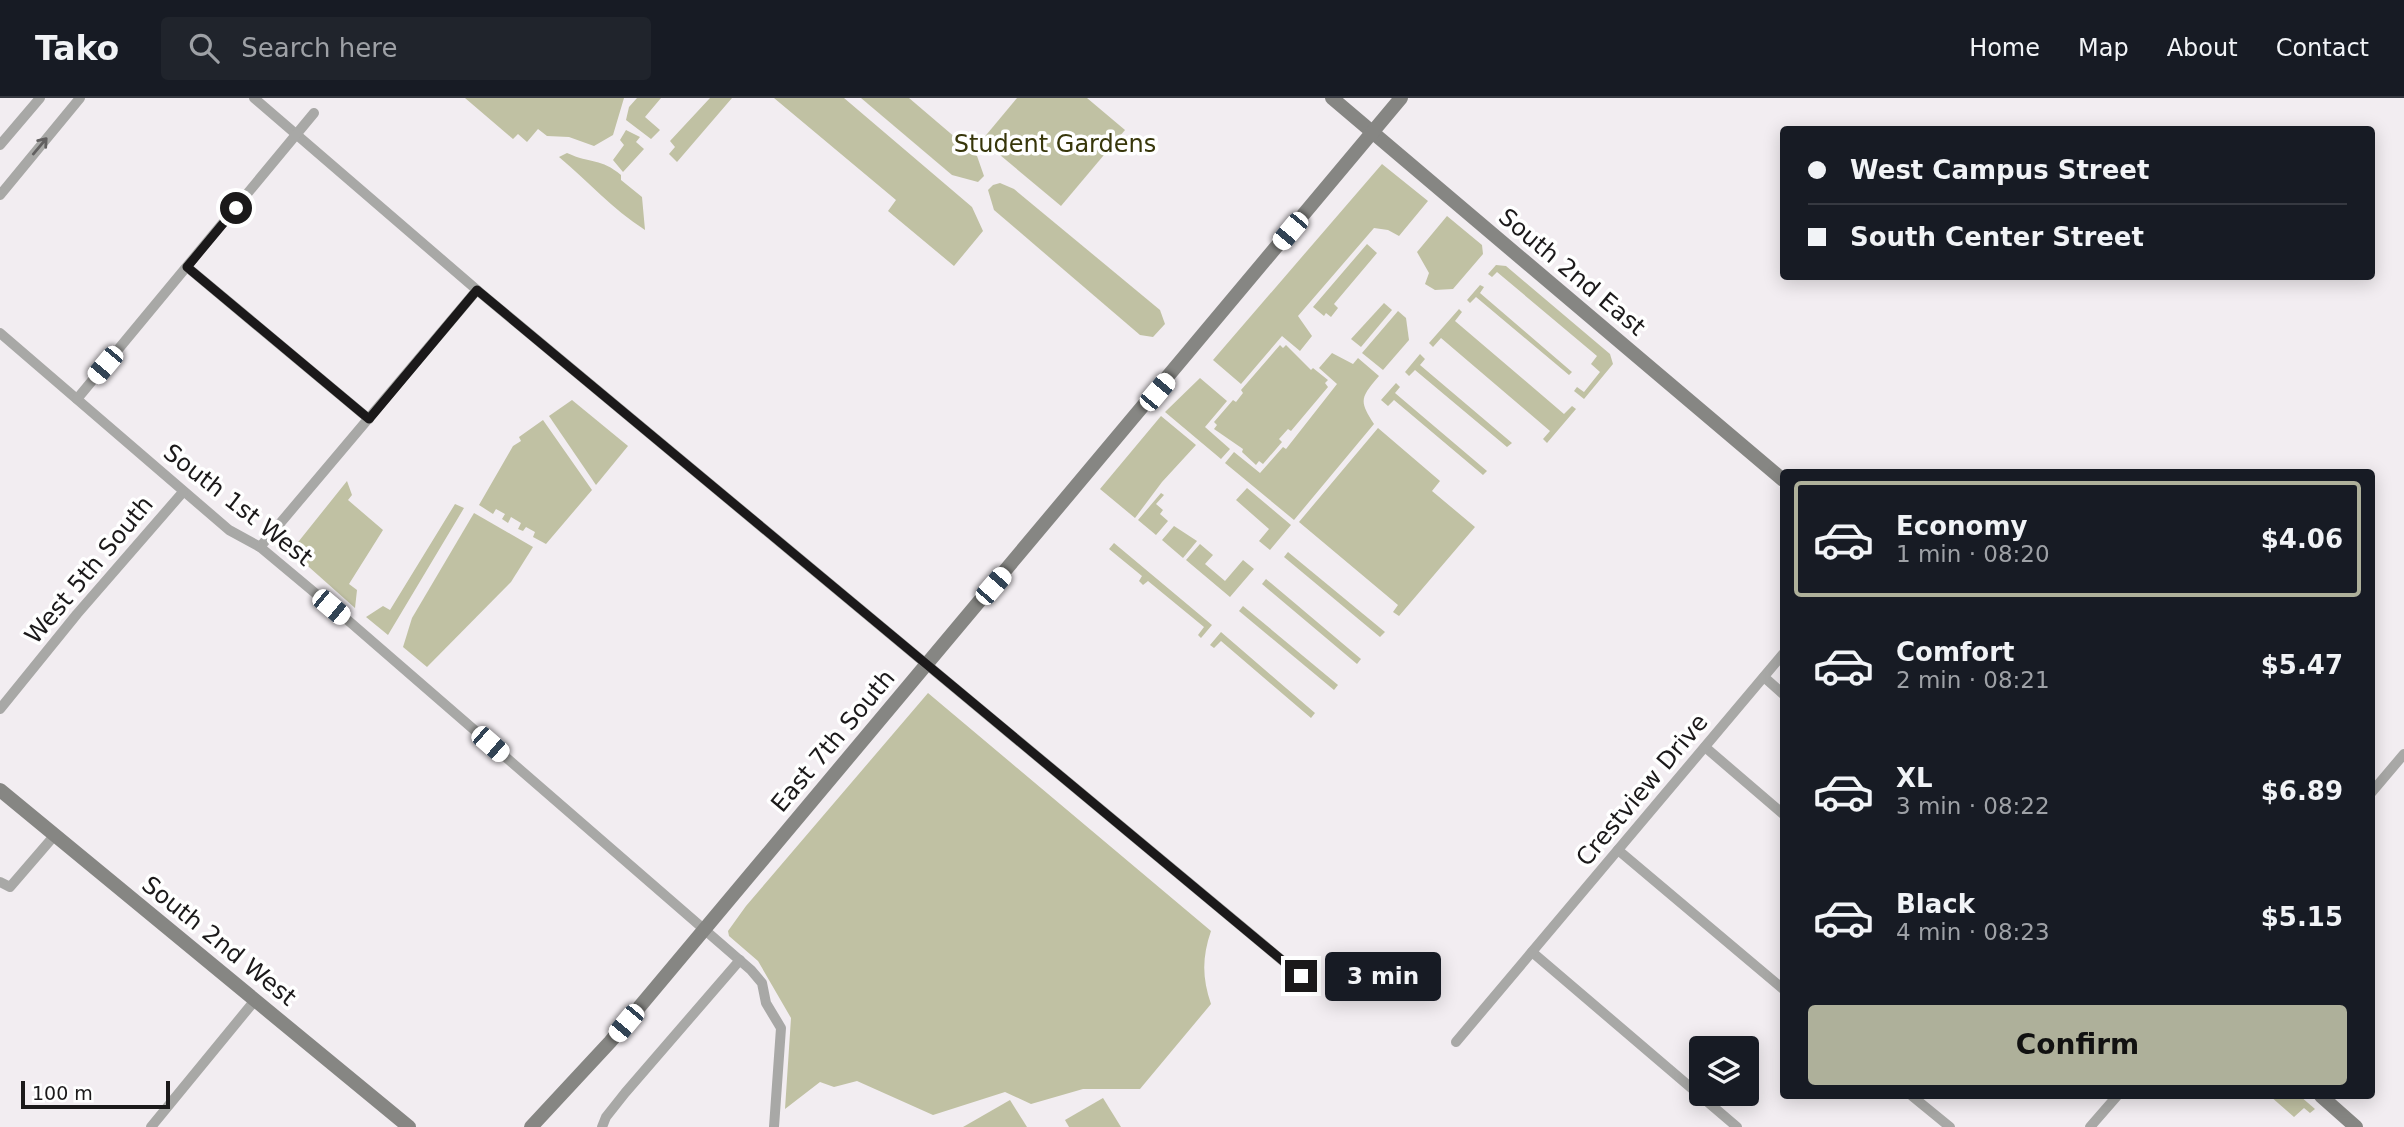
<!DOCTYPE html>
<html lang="en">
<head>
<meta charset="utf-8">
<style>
  :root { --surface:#171b24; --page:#20242c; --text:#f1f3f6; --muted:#9ea1a6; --line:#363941; --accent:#aeb09a }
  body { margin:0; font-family:"DejaVu Sans",sans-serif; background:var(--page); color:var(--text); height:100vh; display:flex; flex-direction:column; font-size:26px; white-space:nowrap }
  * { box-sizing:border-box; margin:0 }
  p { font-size:23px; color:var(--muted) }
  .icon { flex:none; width:38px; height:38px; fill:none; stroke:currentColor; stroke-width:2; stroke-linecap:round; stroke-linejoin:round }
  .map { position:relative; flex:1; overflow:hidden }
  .side { position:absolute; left:1780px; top:371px; width:595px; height:630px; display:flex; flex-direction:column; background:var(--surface); border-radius:7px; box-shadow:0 4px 18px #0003 }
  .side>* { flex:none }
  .top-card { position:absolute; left:1780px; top:28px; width:595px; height:154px; border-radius:7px; box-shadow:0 4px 18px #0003; display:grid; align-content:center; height:154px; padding:0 28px; background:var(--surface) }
  .controls { position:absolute; left:1689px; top:938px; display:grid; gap:14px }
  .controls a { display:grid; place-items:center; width:70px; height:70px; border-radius:7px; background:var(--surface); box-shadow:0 4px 18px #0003; font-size:35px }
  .scale { position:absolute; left:21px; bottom:18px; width:149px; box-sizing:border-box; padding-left:7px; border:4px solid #1b191a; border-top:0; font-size:19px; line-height:24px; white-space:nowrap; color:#1b191a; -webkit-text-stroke:5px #fff; paint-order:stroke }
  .end { position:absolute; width:32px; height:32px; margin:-16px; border:9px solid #1b191a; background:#fff; box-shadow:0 0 0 4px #fff }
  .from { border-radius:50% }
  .bubble { position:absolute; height:49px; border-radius:7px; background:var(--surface); box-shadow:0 4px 18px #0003; font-size:23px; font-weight:700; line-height:49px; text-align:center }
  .car { position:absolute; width:21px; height:42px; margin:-21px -10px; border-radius:9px; box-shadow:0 0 5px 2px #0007; background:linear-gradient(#fff 24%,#345 0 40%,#fff 0 76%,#345 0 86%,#fff 0) }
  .top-card b { display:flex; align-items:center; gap:24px; height:66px; font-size:26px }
  .top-card b+b { border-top:2px solid var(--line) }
  .top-card i { width:18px; height:18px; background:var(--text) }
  ul { padding:12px 0 0; list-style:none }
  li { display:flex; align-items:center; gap:21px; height:116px; margin:0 14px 10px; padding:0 14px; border:4px solid transparent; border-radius:7px }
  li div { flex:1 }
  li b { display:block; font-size:26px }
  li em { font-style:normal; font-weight:700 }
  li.on { border-color:var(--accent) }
  li>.icon { width:63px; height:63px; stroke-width:1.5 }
  .cta { display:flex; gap:14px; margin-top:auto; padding:14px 28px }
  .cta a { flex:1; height:80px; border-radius:7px; background:var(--accent); color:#111; font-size:28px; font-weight:700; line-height:80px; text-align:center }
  header { display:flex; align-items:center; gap:42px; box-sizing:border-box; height:98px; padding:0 35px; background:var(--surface); border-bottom:2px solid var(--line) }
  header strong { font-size:33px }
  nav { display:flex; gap:38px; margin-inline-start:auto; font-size:24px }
  .search { width:490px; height:63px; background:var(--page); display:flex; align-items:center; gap:18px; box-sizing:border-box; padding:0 24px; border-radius:7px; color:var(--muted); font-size:26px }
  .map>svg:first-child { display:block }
</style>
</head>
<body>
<header>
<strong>Tako</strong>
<div class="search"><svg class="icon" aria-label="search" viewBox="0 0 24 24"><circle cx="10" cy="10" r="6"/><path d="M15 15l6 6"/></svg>Search here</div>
<nav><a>Home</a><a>Map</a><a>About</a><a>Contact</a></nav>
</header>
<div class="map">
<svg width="2404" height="1029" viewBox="0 0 2404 1029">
  <rect width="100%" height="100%" fill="#f2edf1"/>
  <!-- green -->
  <g fill="#c0c1a3">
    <path d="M465,0H624L613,37L594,48L569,39L547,38L538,31L527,44L518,36L513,41Z"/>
    <path d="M637,0H661L645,19L660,32L651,41L626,22L629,9Z"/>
    <path d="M710,0H732L677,64L669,56L675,49L670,43Z"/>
    <path d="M774,0H844L972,109L983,133L954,168L888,113L896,102Z"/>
    <path d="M861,0H909L977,58L984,78L978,84L952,77Z"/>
    <path d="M1017,0H1087L1125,32L1061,108L982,42Z"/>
    <path d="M626,32L640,39L636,44L644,51L623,74L613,62L624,47L620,42Z"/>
    <path d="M567,55C591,66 601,60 621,77V82L642,99L645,132C612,111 589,84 559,59Z"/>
    <path d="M1382,66L1428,103L1399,138L1388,132L1374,130L1298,218L1312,238L1300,253L1282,238L1241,286L1213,262Z"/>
    <path d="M1000,85L1014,91L1160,212L1165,226L1153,239L1140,237L994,112L988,92L993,87Z"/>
    <path d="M1447,118L1482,147L1483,156L1453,191L1435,192L1425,186L1429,175L1417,154Z"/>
    <path d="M1367,146L1377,155L1334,206L1338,210L1331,219L1326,215L1324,218L1313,209Z"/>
    <path d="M1496,167L1506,168L1610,256L1613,266L1584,301L1574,293L1577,289L1584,294L1600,274L1591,266L1597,258L1497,174L1492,179L1488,176Z"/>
    <path d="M1480,187L1484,189L1480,195L1572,274L1569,277L1476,199L1470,205L1467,202Z"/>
    <path d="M1384,205L1392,212L1361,249L1351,241Z"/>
    <path d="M1459,211L1462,214L1455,223L1564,316L1572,308L1576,311L1547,345L1543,341L1550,333L1441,240L1433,249L1429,245Z"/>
    <path d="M1398,213L1406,220L1409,242L1383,272L1362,255Z"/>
    <path d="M1280,247L1283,250L1286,247L1311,272L1313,270L1328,282L1325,285L1328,289L1291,333L1288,331L1279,341L1282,344L1263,366L1259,363L1256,367L1242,354L1243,351L1214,331L1217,327L1214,324L1233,302L1236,304L1243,295L1241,292Z"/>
    <path d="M1332,255L1353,266L1358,260L1379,278C1360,300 1359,303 1374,326L1294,422L1225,365L1234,354L1260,375L1283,349L1286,351L1337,286L1319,270Z"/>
    <path d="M1420,256L1425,261L1420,267L1512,345L1507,349L1415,272L1409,278L1405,274Z"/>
    <path d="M1200,280L1227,303L1205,329L1230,351L1221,361L1165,314Z"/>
    <path d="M1396,285L1400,289L1395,295L1487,373L1483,377L1394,302L1388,308L1381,302Z"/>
    <path d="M572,302L628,348L596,387L549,318Z"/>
    <path d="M1161,318L1196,347L1162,384L1135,420L1100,391Z"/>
    <path d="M543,322L592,392L546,446L533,439L535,434L526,429L523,433L518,431L521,425L511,419L508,425L502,421L505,416L496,411L493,416L479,407L513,348L521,343L519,339Z"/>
    <path d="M1378,330L1440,383L1432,393L1475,429L1399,518L1393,514L1398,507L1299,424Z"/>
    <path d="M347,383L352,397L348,402L383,432L349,486L357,492L355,510L291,453Z"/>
    <path d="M1247,390L1291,427L1270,452L1259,443L1269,431L1236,402Z"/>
    <path d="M1161,395L1164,397L1156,406L1163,412L1160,416L1168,423L1156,437L1138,422Z"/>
    <path d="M455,406L464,410L388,537L366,519L383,508L390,512Z"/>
    <path d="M474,415L533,449L511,484L427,569L403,549L412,520Z"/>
    <path d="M1174,428L1197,443L1183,460L1162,442Z"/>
    <path d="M1114,445L1212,527L1201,540L1198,537L1204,529L1148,483L1143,487L1139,483L1142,478L1109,451Z"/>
    <path d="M1200,446L1213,457L1205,466L1225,483L1243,462L1254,471L1230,499L1186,462Z"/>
    <path d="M1288,454L1385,534L1380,539L1284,459Z"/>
    <path d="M1266,481L1361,561L1357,566L1262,486Z"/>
    <path d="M1243,508L1338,587L1334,592L1239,513Z"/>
    <path d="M1221,534L1315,615L1311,620L1221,543L1214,550L1210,547Z"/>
    <path d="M928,595L1211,833C1202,859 1202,880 1211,906L1140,991H1083L1031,1006L1005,994L933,1017L857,983L834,989L820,984L785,1011L791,920L758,863L729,838L728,833L746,808Z"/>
    <path d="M2270,998H2300L2315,1011L2310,1015L2304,1010L2294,1019Z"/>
    <path d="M1103,1000L1121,1029H1069L1065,1022Z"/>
    <path d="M1010,1002L1027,1029H963Z"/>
  </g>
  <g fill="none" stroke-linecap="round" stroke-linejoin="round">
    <!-- street -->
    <g stroke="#a8a8a6" stroke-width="10">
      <path d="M254,0L477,192L1301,878"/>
      <path d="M0,47L40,0"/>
      <path d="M0,97L80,0"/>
      <path d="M187,169L369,321"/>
      <path d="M0,235L229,432L260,449L351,525L751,872L762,885L766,905L781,930L774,1029"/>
      <path d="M77,301L314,15"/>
      <path d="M260,449L477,192"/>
      <path d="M1764,579L1783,596"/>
      <path d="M0,611L77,516L183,394"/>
      <path d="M1705,649L1783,716"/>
      <path d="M2371,695L2404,656"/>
      <path d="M1618,752L1783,891"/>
      <path d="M0,784L10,789L54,738"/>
      <path d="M1532,854L1737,1029"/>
      <path d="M1456,944L1783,556"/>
      <path d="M1912,998L1950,1029"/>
      <path d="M151,1029L256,901"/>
      <path d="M602,1029L606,1019L625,995L740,862"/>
      <path d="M2090,1029L2117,998"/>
    </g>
    <!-- secondary -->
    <g stroke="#868683" stroke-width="14">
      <path d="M1332,0L1783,382"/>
      <path d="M0,692L409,1029"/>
      <path d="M2321,998L2356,1029"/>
      <path d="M531,1029L610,944L1401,0"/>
    </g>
  </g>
  <!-- one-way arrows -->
  <defs><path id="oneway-shaft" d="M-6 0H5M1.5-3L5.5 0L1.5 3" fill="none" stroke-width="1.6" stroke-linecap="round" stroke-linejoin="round" transform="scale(1.75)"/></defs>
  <use stroke="#626060" href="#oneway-shaft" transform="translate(40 48) rotate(-50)"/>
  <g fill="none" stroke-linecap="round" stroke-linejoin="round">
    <!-- route -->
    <path stroke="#1b191a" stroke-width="9" d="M236,110L187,169L369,321L477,192L1301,878"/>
  </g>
  <g text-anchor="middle" stroke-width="7" stroke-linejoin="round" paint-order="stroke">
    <!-- park labels -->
    <g font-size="24" fill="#37360a" stroke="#fff">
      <text x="1055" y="54">Student Gardens</text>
    </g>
    <!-- street labels -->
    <g font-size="24" fill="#1b191a" stroke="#fff">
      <text transform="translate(1572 174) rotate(40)" y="8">South 2nd East</text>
      <text transform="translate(238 407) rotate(38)" y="8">South 1st West</text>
      <text transform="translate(89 472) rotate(-50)" y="8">West 5th South</text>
      <text transform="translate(833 643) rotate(-50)" y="8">East 7th South</text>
      <text transform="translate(1642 692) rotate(-50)" y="8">Crestview Drive</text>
      <text transform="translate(219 843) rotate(39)" y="8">South 2nd West</text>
    </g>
  </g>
</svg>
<div class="controls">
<a><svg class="icon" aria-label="layers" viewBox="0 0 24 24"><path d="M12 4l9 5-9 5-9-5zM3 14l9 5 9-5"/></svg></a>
</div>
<div class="scale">100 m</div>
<i class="end from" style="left:236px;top:110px"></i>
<i class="end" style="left:1301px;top:878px"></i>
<div class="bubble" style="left:1325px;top:854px;width:116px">3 min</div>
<i class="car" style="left:1290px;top:133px;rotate:220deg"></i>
<i class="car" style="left:105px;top:267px;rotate:220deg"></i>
<i class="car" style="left:1157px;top:294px;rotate:40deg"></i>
<i class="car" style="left:993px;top:488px;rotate:41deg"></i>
<i class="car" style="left:331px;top:509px;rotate:130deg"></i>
<i class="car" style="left:490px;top:646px;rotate:131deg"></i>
<i class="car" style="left:626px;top:925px;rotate:220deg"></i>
<div class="top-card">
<b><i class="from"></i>West Campus Street</b>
<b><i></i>South Center Street</b>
</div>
<section class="side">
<ul>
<li class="on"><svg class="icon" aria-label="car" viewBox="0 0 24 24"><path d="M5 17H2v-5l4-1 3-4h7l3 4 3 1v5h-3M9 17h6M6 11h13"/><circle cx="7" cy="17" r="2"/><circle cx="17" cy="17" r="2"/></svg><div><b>Economy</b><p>1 min · 08:20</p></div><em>$4.06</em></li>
<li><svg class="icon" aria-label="car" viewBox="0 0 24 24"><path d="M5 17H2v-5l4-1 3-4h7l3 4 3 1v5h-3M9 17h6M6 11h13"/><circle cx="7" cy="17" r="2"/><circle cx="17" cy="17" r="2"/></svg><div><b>Comfort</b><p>2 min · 08:21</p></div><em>$5.47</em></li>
<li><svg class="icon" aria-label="car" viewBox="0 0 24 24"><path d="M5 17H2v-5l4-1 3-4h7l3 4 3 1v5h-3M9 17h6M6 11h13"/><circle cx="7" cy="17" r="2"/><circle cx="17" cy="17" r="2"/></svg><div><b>XL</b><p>3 min · 08:22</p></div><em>$6.89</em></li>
<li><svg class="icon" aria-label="car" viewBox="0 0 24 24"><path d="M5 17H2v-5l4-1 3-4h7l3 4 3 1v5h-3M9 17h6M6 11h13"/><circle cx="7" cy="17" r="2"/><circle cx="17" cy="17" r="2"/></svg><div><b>Black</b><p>4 min · 08:23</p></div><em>$5.15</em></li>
</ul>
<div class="cta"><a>Confirm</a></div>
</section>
</div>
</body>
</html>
